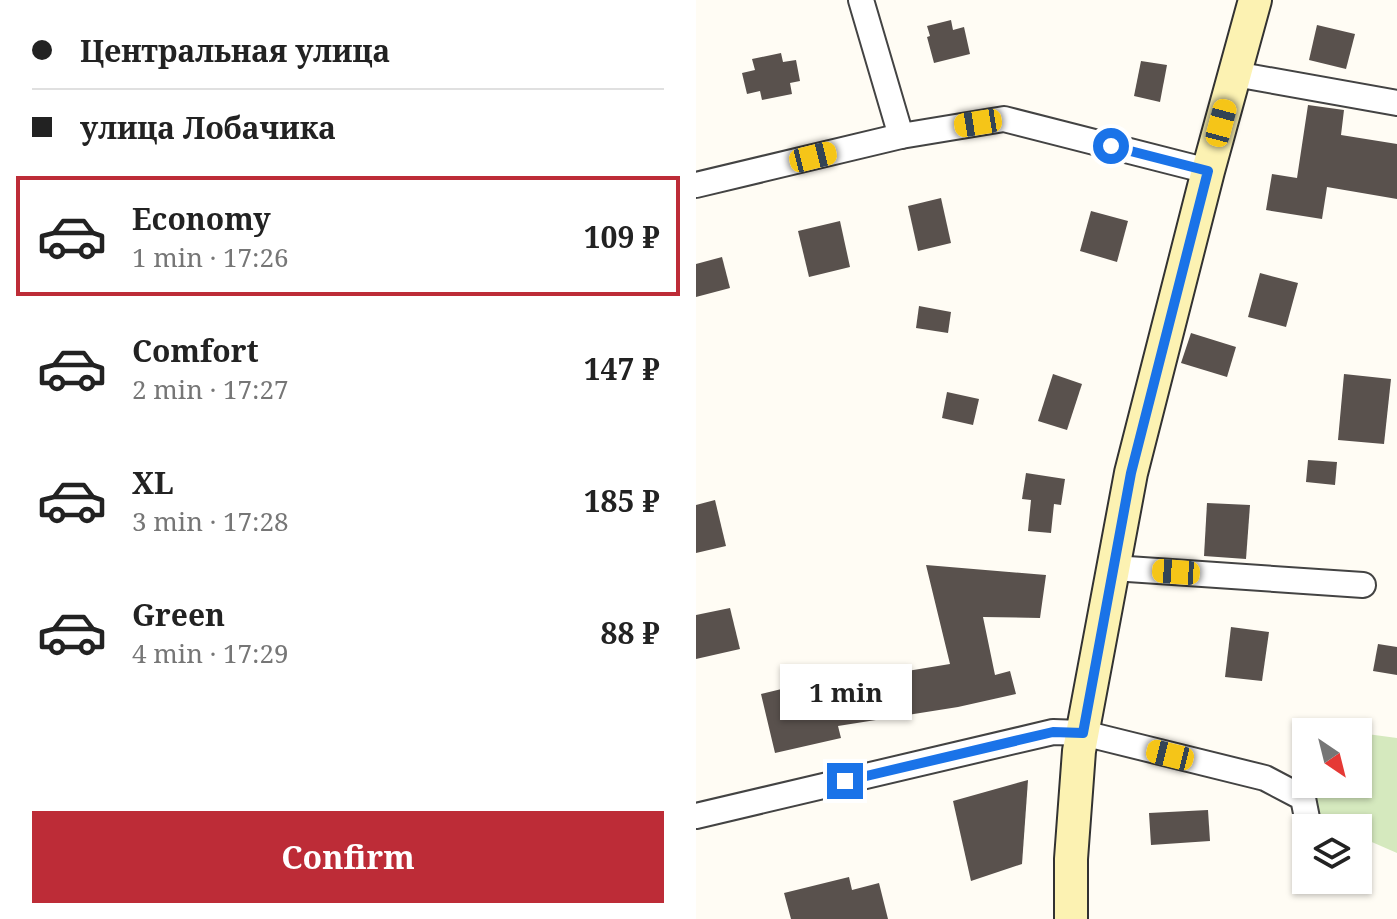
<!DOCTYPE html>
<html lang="en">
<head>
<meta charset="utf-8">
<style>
  :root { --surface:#fff; --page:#f2f2f2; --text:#222; --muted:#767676; --line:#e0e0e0; --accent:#bd2c37 }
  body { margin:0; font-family:"Noto Serif",serif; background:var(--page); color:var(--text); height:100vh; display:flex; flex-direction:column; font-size:30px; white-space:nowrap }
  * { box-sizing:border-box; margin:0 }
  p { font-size:26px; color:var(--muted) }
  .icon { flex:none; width:44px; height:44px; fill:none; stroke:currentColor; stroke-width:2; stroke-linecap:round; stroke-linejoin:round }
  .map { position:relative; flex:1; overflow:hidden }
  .panel { display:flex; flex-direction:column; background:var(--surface); width:696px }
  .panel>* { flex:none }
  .hud { display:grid; align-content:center; height:176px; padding:0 32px; background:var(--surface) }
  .needle { width:52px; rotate:145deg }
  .tools { position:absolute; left:596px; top:718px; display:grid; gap:16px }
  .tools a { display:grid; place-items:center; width:80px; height:80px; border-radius:0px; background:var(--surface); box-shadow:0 2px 6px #0004; font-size:40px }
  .end { position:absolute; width:36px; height:36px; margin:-18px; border:10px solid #1a73e8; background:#fff; box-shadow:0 0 0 4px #fff }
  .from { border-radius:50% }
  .bubble { position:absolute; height:56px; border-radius:0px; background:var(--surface); box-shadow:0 2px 6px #0004; font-size:26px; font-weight:700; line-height:56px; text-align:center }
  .car { position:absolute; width:24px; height:48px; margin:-24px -12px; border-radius:10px; box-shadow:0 0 6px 2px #0007; background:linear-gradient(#f5c518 24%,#345 0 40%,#f5c518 0 76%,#345 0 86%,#f5c518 0) }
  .hud b { display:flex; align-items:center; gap:28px; height:76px; font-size:30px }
  .hud b+b { border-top:2px solid var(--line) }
  .hud i { width:20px; height:20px; background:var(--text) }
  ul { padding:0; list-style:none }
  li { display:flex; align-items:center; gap:24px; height:120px; margin:0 16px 12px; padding:0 16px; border:4px solid transparent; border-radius:0px }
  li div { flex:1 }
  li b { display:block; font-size:30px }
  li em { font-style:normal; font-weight:700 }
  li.on { border-color:var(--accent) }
  li>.icon { width:72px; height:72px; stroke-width:1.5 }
  .action { display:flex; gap:16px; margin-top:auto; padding:16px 32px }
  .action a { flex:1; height:92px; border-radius:0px; background:var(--accent); color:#fff; font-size:32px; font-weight:700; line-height:92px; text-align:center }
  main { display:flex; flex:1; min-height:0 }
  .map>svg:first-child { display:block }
</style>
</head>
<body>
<main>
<section class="panel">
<div class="hud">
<b><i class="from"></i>Центральная улица</b>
<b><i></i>улица Лобачика</b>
</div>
<ul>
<li class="on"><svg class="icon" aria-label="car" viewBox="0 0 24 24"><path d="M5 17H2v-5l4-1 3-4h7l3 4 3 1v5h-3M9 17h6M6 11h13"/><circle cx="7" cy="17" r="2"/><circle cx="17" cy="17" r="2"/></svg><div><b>Economy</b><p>1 min · 17:26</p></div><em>109 ₽</em></li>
<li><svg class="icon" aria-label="car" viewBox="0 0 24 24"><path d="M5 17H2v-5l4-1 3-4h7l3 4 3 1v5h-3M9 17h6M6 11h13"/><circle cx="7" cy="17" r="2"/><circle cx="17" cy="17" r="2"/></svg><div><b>Comfort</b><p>2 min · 17:27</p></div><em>147 ₽</em></li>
<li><svg class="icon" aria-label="car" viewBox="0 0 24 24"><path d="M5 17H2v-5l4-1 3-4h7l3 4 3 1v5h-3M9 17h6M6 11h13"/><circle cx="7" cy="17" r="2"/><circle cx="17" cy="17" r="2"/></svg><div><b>XL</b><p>3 min · 17:28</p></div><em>185 ₽</em></li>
<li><svg class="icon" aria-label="car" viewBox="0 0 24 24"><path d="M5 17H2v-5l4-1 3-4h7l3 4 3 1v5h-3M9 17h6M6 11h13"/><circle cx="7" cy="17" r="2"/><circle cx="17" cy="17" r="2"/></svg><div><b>Green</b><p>4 min · 17:29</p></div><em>88 ₽</em></li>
</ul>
<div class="action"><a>Confirm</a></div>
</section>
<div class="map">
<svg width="701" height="919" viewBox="0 0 701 919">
  <rect width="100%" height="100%" fill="#fffcf4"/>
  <!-- green -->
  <path fill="#d5e9be" d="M671,734L701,738V853L662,836V828H643L597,808L601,774L610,767V784H662V739Z"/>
  <!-- building -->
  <g fill="#59514d">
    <path d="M255,20L257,30L268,27L274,54L238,63L231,37L234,36L231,26Z"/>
    <path d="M621,25L659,34L650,69L613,60Z"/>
    <path d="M85,53L87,62L100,60L104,81L94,83L96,94L66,100L64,91L51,94L46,73L59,70L56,59Z"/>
    <path d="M445,61L471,65L464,102L438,96Z"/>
    <path d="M612,105L648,110L645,135L701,144V199L631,187L626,219L570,210L576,174L601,178Z"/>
    <path d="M245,198L255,243L222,251L212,206Z"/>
    <path d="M395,211L432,221L421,262L384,251Z"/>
    <path d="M144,221L154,267L113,277L102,231Z"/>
    <path d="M26,257L34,288L0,297V264Z"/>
    <path d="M564,273L602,283L590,327L552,317Z"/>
    <path d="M223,306L255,312L252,333L220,328Z"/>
    <path d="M495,333L540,347L531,377L485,363Z"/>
    <path d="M357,374L386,384L371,430L342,421Z"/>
    <path d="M648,374L695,379L688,444L642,440Z"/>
    <path d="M251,392L283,399L277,425L246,418Z"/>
    <path d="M612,460L641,462L639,485L610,482Z"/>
    <path d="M330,473L369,479L365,505L358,504L355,533L332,531L335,500L326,499Z"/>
    <path d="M19,500L30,546L0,553V505Z"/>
    <path d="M511,503L554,505L550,559L508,556Z"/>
    <path d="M230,565L350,575L344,618L287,617L299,675L314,671L320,694L262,707L142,726L145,738L79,753L65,694L131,678L132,684L254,664Z"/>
    <path d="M34,608L44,649L0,659V615Z"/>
    <path d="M535,627L573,632L566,681L529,677Z"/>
    <path d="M682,644L701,647V675L677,671Z"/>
    <path d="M332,780L326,864L275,881L257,801Z"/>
    <path d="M512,810L514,841L455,845L453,813Z"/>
    <path d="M153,877L156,890L183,883L192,919H95L88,893Z"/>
  </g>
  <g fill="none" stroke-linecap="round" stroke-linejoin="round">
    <!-- street casing -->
    <g stroke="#434343" stroke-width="28">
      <g id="street">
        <path d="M165,0L205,136"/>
        <path d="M539,74L701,103"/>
        <path d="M0,185L205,136L308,119L512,171"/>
        <path d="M417,568L667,585"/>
        <path d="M0,816L357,732L387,733L569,778L607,798L613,828"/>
      </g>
    </g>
    <!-- secondary casing -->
    <g stroke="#323232" stroke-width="36">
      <path id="secondary" d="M375,919V859L383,751L435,473L512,171L559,0"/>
    </g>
    <!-- street -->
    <use href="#street" stroke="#fff" stroke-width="24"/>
    <!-- secondary -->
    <use href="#secondary" stroke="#fcf2b2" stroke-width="32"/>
  </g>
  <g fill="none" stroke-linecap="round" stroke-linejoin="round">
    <!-- route -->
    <path stroke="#1a73e8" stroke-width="10" d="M149,781L357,732L387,733L435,473L512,171L415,146"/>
  </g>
</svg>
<div class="tools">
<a><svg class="needle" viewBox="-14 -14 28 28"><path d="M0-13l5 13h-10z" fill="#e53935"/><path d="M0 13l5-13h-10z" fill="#767676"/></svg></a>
<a><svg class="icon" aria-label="layers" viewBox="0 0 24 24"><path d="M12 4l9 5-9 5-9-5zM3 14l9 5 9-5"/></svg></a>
</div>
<i class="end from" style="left:415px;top:146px"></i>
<i class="end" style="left:149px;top:781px"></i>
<div class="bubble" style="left:84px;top:664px;width:132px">1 min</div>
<i class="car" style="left:282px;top:123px;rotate:261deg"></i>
<i class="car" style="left:525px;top:123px;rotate:15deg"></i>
<i class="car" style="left:117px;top:157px;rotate:76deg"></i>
<i class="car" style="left:480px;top:572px;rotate:274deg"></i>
<i class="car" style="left:474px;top:755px;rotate:284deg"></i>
</div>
</main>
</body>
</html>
